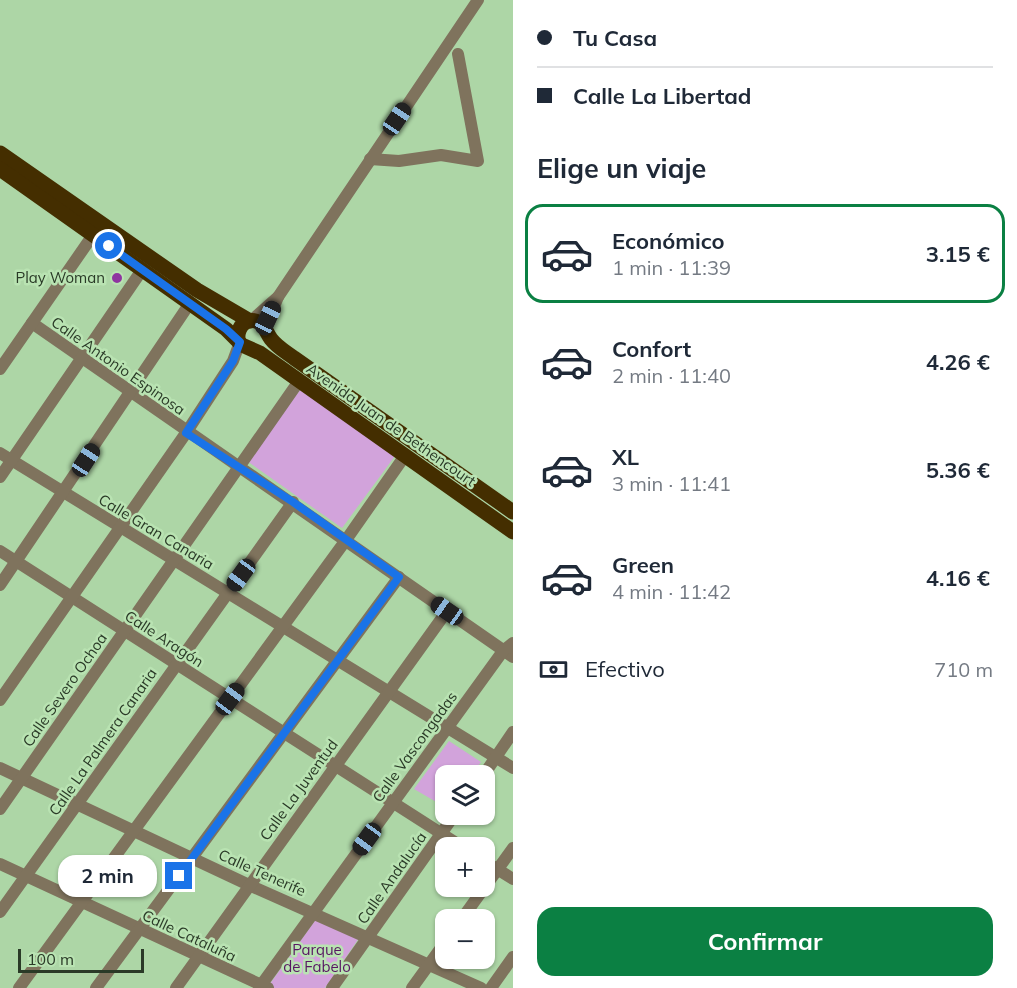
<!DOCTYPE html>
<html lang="es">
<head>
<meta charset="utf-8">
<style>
  :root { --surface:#fff; --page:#f6f6f7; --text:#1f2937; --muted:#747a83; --line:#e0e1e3; --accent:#0b8043 }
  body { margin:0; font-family:Mulish,sans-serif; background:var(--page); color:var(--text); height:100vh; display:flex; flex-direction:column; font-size:22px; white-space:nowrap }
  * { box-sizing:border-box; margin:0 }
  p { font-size:20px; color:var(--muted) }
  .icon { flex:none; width:33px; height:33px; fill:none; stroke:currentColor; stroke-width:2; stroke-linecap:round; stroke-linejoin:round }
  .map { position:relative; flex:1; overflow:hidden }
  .details { display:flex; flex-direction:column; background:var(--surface); width:504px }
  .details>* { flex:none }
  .guide { display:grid; align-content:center; height:132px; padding:0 24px; background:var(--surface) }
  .tools { position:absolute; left:435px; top:765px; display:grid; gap:12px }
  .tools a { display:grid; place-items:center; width:60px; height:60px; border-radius:12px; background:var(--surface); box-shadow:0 2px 4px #0004; font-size:30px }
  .scale { position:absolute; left:18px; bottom:15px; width:126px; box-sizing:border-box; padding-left:6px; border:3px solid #2a3a27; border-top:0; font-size:16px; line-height:21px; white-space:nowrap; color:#2a3a27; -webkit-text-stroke:4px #b9e3b2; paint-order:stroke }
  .end { position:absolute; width:27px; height:27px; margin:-14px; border:8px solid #1a73e8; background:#fff; box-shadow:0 0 0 3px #fff }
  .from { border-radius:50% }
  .bubble { position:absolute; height:42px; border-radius:18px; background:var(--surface); box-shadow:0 2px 4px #0004; font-size:20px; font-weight:700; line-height:42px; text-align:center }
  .car { position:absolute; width:18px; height:36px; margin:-18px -9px; border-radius:8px; box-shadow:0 0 4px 2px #0007; background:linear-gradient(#222 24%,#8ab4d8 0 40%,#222 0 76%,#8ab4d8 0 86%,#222 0) }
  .guide b { display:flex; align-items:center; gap:21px; height:57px; font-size:22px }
  .guide b+b { border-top:2px solid var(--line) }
  .guide i { width:15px; height:15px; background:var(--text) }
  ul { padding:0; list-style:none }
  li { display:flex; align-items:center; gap:18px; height:99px; margin:0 12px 9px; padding:0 12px; border:3px solid transparent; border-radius:18px }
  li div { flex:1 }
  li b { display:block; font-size:22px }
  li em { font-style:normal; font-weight:700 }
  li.on { border-color:var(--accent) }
  li>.icon { width:54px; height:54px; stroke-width:1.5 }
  h2 { padding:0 24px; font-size:27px; line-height:72px }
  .pay { display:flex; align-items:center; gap:15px; height:66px; padding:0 24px; font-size:22px }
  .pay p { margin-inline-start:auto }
  .action { display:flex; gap:12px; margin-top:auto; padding:12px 24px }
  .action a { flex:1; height:69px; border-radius:18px; background:var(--accent); color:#fff; font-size:24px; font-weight:700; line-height:69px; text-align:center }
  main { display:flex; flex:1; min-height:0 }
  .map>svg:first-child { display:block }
</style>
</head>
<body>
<main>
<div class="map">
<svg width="513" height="988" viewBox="0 0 513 988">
  <rect width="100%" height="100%" fill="#add6a6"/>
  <!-- green -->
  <g fill="#d2a3db">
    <path d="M300,390L395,456L342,528L247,461Z"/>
    <path d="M449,741L481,762L471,775L446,776L445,807L414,789Z"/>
    <path d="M316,919L359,938L325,988H267Z"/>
  </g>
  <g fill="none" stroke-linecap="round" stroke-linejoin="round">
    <!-- minor -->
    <g stroke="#7f735d" stroke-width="12">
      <path d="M370,159L399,161L441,155L478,161L458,54"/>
      <path d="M278,297L478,0"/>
      <path d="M251,321L278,297L265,328"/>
      <path d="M32,323L513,657"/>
      <path d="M0,369L93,235"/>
      <path d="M0,453L513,768"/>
      <path d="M0,477L142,270"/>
      <path d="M0,551L464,848"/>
      <path d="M0,585L190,303"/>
      <path d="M0,700L186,433L233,361L240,342"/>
      <path d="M0,768L249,885L481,988"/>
      <path d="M483,776L513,732"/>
      <path d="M0,809L299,381"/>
      <path d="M484,861L513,879"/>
      <path d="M0,864L268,988"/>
      <path d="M0,912L293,502"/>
      <path d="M461,920L513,848"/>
      <path d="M19,988L346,540L404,457"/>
      <path d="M96,988L399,577"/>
      <path d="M176,988L447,611"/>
      <path d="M259,988L503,651L513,643"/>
      <path d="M332,988L455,814"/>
      <path d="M412,988L446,941"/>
      <path d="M491,988L513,957"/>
    </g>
    <!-- major -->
    <g stroke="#442e00" stroke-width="15">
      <path d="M0,153L197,290L250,321"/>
      <path d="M0,169L226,329L242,345L260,353L513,532"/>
      <path d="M238,339C237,327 247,315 260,323C265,326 267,334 271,339C277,347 286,352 294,358L513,512"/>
    </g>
  </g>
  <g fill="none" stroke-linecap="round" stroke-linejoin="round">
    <!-- route -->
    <path stroke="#1a73e8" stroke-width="8" d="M109,246L226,329L240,342L233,361L186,433L293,502L399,577L179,876"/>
  </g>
  <!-- markers -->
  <circle fill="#8f35a0" stroke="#b9e3b2" stroke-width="2" cx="117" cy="278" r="6"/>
  <g text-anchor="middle" stroke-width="5" stroke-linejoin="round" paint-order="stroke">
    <!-- poi labels -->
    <g font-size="15" fill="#2a3a27" stroke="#b9e3b2" text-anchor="end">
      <text x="105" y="283">Play Woman</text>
    </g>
    <!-- street labels -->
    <g font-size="15" fill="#2a3a27" stroke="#b9e3b2">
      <text transform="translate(118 366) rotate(35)" y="5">Calle Antonio Espinosa</text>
      <text transform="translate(391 425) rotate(35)" y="5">Avenida Juan de Bethencourt</text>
      <text transform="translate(156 532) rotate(31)" y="5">Calle Gran Canaria</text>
      <text transform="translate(164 639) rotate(33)" y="5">Calle Aragón</text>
      <text transform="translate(65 690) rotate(-55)" y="5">Calle Severo Ochoa</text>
      <text transform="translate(103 742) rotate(-55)" y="5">Calle La Palmera Canaria</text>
      <text transform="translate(415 747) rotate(-54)" y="5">Calle Vascongadas</text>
      <text transform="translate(299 790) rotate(-54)" y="5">Calle La Juventud</text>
      <text transform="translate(262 873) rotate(24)" y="5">Calle Tenerife</text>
      <text transform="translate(392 878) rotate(-55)" y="5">Calle Andalucía</text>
      <text transform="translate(189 936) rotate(25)" y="5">Calle Cataluña</text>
    </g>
    <!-- park labels -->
    <g font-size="15" fill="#581763" stroke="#b9e3b2">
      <text x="317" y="955">Parque<tspan x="317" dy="17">de Fabelo</tspan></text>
    </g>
  </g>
</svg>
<div class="tools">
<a><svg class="icon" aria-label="layers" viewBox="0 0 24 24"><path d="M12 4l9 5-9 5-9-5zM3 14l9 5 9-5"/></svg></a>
<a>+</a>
<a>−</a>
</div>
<div class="scale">100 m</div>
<i class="end from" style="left:109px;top:246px"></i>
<i class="end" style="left:179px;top:876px"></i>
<div class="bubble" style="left:58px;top:855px;width:99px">2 min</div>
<i class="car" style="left:397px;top:119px;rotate:34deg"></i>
<i class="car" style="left:268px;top:318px;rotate:25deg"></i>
<i class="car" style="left:86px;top:460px;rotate:33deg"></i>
<i class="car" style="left:241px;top:575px;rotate:216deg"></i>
<i class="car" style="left:447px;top:611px;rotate:305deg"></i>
<i class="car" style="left:230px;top:699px;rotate:37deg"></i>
<i class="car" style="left:367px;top:839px;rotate:216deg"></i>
</div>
<section class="details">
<div class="guide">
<b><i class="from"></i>Tu Casa</b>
<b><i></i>Calle La Libertad</b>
</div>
<h2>Elige un viaje</h2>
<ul>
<li class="on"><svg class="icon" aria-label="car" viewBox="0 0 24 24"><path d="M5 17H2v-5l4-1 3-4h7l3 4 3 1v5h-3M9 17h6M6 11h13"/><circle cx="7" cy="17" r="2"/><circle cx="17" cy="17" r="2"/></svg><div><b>Económico</b><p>1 min · 11:39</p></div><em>3.15 €</em></li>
<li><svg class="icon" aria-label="car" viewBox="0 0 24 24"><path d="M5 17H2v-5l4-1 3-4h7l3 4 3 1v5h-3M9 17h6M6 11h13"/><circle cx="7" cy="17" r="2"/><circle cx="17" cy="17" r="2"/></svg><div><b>Confort</b><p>2 min · 11:40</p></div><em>4.26 €</em></li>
<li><svg class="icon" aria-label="car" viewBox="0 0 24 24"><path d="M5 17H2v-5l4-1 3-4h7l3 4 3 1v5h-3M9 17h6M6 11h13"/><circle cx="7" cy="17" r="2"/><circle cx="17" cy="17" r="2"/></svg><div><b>XL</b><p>3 min · 11:41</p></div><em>5.36 €</em></li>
<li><svg class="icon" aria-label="car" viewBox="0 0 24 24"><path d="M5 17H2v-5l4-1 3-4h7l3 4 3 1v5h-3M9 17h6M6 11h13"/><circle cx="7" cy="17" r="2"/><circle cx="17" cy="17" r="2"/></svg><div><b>Green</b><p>4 min · 11:42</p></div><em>4.16 €</em></li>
</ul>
<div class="pay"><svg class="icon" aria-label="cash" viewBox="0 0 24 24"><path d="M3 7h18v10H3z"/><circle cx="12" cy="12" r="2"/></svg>Efectivo<p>710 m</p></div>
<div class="action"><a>Confirmar</a></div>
</section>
</main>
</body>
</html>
